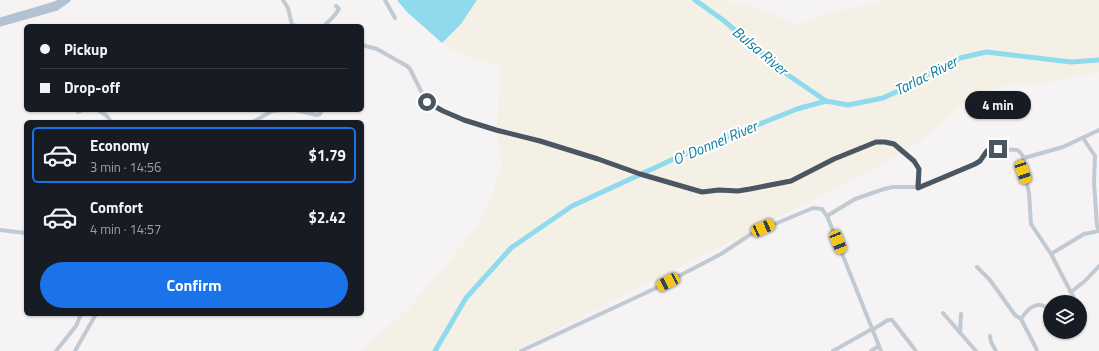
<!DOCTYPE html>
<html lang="en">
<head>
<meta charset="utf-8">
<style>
  :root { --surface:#171b24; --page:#242831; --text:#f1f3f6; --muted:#9ea1a6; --line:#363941; --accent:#1a73e8 }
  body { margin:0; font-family:"Titillium Web",sans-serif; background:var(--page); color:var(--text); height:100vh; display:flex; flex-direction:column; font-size:15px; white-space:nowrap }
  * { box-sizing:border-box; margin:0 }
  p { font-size:13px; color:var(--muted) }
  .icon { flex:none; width:22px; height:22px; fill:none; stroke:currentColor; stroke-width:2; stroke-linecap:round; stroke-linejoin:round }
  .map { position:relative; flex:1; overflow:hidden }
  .side { position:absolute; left:24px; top:120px; width:340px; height:196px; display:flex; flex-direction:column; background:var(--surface); border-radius:6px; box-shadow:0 1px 3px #0004 }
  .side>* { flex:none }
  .banner { position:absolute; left:24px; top:24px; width:340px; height:88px; border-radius:6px; box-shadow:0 1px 3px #0004; display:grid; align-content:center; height:88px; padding:0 16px; background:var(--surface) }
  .tools { position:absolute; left:1043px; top:295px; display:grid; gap:8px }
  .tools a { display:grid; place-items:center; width:44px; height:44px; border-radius:50%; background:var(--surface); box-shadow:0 1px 3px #0004; font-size:20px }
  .end { position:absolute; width:18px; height:18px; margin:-9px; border:5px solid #4a5661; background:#fff; box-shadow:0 0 0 2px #fff }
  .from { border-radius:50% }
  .bubble { position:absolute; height:28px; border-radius:14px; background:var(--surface); box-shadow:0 1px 3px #0004; font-size:13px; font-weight:700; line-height:28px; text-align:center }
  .car { position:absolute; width:12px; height:24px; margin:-12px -6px; border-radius:5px; box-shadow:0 0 3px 1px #0007; background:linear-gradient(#f5c518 24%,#345 0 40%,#f5c518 0 76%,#345 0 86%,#f5c518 0) }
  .banner b { display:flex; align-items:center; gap:14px; height:38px; font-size:15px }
  .banner b+b { border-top:1px solid var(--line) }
  .banner i { width:10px; height:10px; background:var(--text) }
  ul { padding:7px 0 0; list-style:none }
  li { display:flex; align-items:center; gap:12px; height:56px; margin:0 8px 6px; padding:0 8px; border:2px solid transparent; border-radius:6px }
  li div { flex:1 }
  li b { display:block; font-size:15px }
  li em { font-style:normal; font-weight:700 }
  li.selected { border-color:var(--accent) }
  li>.icon { width:36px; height:36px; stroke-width:1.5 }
  .button { display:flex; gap:8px; margin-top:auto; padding:8px 16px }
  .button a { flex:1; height:46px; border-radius:24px; background:var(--accent); color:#fff; font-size:16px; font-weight:700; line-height:46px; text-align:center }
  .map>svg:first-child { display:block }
</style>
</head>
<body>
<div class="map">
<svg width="1099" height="351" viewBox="0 0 1099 351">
  <rect width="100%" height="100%" fill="#f5f3f3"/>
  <!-- sand -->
  <path fill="#f5f0e5" d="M477,0H720C748,4 771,11 795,26L826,14L888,0H1099V72L1055,81L998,87L964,103L915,145L880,165L516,351H360L408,309L467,240L480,221L493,194L502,162L496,130L499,100L500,67L453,50L442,43L461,24Z"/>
  <!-- water -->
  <path fill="#90daee" d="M397,0H477L461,24L442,43L407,12Z"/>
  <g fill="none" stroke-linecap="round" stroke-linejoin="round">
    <!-- river -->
    <g stroke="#90daee" stroke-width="5">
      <path d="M695,0L723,20L788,75L826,101"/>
      <path d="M435,351L466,298L511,248L572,206L678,157L797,109L826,101L848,105L883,98L911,85L936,69L960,58L986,52L1071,62L1099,60"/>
    </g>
    <!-- minor -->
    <g stroke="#c1cad2" stroke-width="4">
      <path d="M283,0L288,8L292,25L297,26"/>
      <path d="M385,0L395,18"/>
      <path d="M324,26L334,16L339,9L336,6"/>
      <path d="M362,45L377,49L407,66L410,69L426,101L443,111L464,120L496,130L540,141L598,159L640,174L702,192L719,190L738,191L750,189L791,181L833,159L876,142H885L893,144L914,161L919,169L917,187"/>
      <path d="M98,110L107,116L111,122"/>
      <path d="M295,110L317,115L320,114L322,110"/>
      <path d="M78,112L83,110"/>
      <path d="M253,122L272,111L281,110"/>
      <path d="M1083,138L1095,156L1094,182L1097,226L1099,229"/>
      <path d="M827,216L855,199L884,189L893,187H917L944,178L975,165L980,161L985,153L990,150L998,149L1017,150L1020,152L1024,158"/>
      <path d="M0,230L26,233"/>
      <path d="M1051,254L1084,234L1099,231"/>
      <path d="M977,267L990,280L1015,315L1021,319"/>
      <path d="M1071,292L1085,281L1099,266"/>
      <path d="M1076,302L1051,254L1031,224L1029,193L1022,163L1024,158L1063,147L1099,130"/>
      <path d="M943,313L976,351"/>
      <path d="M872,330L888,320H892L916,351"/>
      <path d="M960,333L961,314"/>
      <path d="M990,336L991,342L996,351"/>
      <path d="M56,351L76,326L81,314"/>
      <path d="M75,351L96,314"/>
      <path d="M521,351L654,289L721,254L751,234L813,208L822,209L827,216L881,351"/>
      <path d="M833,351L872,329"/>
      <path d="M871,351L879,346"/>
      <path d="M1037,351L1036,348L1021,319C1028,308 1038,299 1050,310"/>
    </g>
    <!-- major -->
    <g stroke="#b3c2d1" stroke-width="5">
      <path d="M0,20L55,4L62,0"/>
      <path d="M0,24L57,8L68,0"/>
    </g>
  </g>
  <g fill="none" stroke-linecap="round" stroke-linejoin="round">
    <!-- route -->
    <path stroke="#4a5661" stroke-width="5" d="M427,102L443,111L464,120L496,130L540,141L598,159L640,174L702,192L719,190L738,191L750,189L791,181L834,159L876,142H885L894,144L914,161L919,169L918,188L975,164L980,161L987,151L998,149"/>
  </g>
  <g text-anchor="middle" stroke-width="4" stroke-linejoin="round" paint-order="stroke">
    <!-- water labels -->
    <g font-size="15" font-style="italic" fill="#0c7c9b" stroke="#fff">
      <text transform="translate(760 51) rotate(40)" y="5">Bulsa River</text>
      <text transform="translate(926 76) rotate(-27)" y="5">Tarlac River</text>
      <text transform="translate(715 143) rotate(-23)" y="5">O' Donnel River</text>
    </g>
  </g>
</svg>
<div class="tools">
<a><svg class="icon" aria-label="layers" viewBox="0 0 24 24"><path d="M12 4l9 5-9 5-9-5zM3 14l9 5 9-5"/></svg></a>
</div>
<i class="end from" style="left:427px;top:102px"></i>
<i class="end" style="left:998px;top:149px"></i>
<div class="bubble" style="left:965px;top:91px;width:66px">4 min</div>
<i class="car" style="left:1023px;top:172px;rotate:161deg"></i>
<i class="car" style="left:763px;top:228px;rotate:66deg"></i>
<i class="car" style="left:838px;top:242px;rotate:158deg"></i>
<i class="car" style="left:668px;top:282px;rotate:243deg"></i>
<div class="banner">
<b><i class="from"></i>Pickup</b>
<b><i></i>Drop-off</b>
</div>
<section class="side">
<ul>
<li class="selected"><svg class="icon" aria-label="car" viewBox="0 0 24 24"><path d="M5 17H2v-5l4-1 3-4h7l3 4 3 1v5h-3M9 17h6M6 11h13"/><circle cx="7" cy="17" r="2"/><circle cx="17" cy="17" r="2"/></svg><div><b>Economy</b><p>3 min · 14:56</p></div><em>$1.79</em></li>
<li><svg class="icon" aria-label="car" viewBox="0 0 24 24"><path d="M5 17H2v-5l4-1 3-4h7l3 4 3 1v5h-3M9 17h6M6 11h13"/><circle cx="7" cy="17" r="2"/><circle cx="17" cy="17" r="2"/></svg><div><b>Comfort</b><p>4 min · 14:57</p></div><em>$2.42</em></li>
</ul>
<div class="button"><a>Confirm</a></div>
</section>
</div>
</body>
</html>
